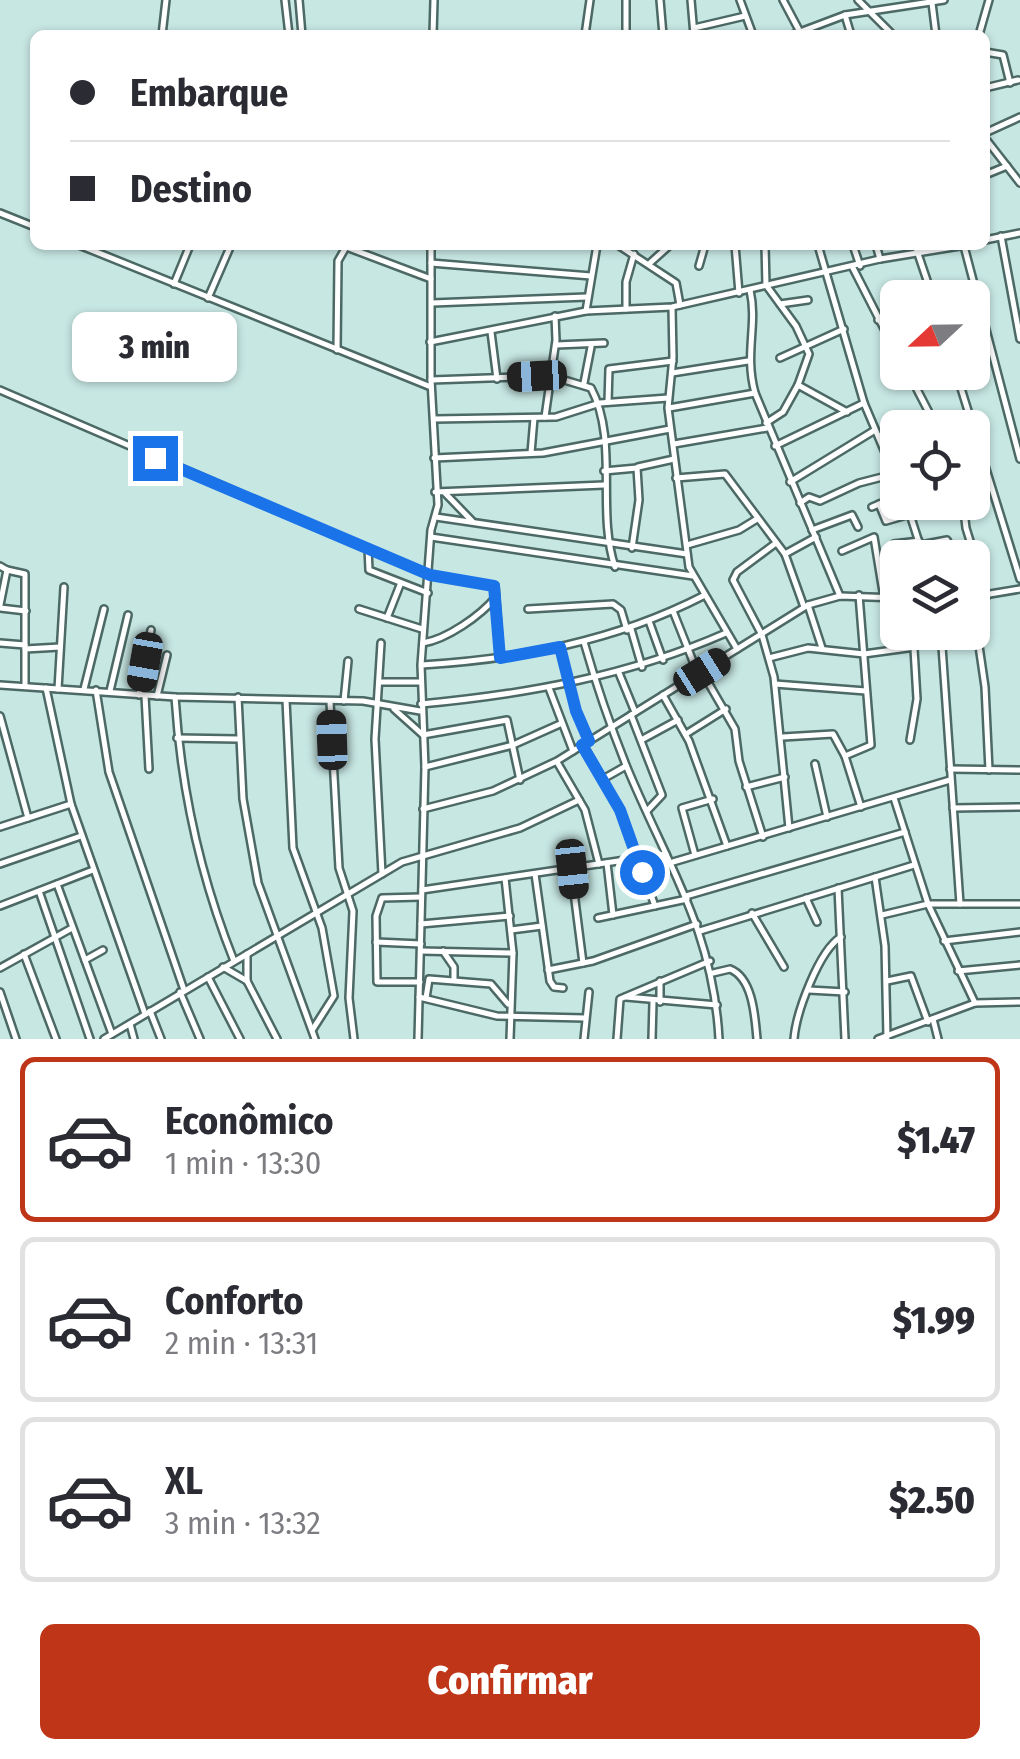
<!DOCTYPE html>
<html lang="pt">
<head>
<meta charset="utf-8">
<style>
  :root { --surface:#fff; --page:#f2f2f3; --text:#2b2b33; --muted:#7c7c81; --line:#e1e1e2; --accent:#bf3517 }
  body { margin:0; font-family:"Fira Sans Condensed",sans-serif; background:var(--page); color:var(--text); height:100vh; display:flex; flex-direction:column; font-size:38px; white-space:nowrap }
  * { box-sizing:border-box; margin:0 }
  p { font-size:32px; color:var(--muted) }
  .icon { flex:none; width:55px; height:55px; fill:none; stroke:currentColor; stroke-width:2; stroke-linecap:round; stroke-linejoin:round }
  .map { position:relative; height:1039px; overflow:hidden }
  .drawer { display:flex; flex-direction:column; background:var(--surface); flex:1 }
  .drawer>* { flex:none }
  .guide { position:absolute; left:30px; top:30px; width:960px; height:220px; border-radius:15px; box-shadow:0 2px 8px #0004; display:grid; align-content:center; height:220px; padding:0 40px; background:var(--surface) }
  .needle { width:65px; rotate:248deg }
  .fabs { position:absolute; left:880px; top:280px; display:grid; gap:20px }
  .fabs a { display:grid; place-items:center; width:110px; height:110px; border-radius:15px; background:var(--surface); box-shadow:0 2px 8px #0004; font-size:50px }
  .end { position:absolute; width:45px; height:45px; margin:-22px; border:12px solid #1a73e8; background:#fff; box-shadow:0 0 0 5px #fff }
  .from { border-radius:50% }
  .bubble { position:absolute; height:70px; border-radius:15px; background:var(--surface); box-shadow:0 2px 8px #0004; font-size:32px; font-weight:800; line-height:70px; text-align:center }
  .car { position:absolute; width:30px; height:60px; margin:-30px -15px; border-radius:12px; box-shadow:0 0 8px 2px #0007; background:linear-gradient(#222 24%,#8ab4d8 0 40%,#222 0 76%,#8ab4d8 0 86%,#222 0) }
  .guide b { display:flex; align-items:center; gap:35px; height:95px; font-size:38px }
  .guide b+b { border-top:2px solid var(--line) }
  .guide i { width:25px; height:25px; background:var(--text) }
  ul { padding:18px 0 0; list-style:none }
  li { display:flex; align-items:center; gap:30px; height:165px; margin:0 20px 15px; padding:0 20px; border:5px solid var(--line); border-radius:15px }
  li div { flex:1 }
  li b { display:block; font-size:38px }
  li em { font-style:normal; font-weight:800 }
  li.selected { border-color:var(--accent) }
  li>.icon { width:90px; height:90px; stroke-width:1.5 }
  .action { display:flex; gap:20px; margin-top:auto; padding:20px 40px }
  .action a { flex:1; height:115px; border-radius:15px; background:var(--accent); color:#fff; font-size:40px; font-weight:800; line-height:115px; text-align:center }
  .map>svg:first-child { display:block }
</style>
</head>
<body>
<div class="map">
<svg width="1020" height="1039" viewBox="0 0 1020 1039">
  <rect width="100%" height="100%" fill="#c7e7e3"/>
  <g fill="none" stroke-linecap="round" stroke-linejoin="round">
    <!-- minor casing -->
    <g stroke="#4c6965" stroke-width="10">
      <g id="minor">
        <path d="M285,0L289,35"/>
        <path d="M299,0L302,35"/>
        <path d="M660,0L663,35"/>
        <path d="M691,0L694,35"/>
        <path d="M740,0L753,35"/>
        <path d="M783,0L800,32"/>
        <path d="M858,0L893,35"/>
        <path d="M932,3L936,35"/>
        <path d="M845,15L851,35"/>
        <path d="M694,28L745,16"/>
        <path d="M162,35L166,0"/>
        <path d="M433,35L434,0"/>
        <path d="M585,35L590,0"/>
        <path d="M626,35V0"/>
        <path d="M792,35L845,15L944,0"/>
        <path d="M979,35L989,0"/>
        <path d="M985,52L1003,55L1010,83"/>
        <path d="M985,88L1018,80"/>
        <path d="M985,133L1020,117"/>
        <path d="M985,138L1020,183"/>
        <path d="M985,175L1007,166"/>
        <path d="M0,213L35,227"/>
        <path d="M1001,236L1020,339"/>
        <path d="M985,240L1020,233"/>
        <path d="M79,245L431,387"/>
        <path d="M341,245L431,279"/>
        <path d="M618,245L676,283L680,305"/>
        <path d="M735,245L739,293"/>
        <path d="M765,245L766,285L796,326L809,354L798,385L847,412"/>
        <path d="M818,245L864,403L898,483"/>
        <path d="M853,245L860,266"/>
        <path d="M876,245L880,259"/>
        <path d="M915,245L933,298"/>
        <path d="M964,246L1020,459"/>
        <path d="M431,263L591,276"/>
        <path d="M650,263L670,245"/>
        <path d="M699,266L705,245"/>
        <path d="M853,268L898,356"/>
        <path d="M174,284L190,245"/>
        <path d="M750,290C758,325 744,353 755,393L840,596"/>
        <path d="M208,298L231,245"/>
        <path d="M432,303L587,297"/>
        <path d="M780,304L808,300"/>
        <path d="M672,308L673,357L668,408L689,567L737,649"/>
        <path d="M626,309V282L634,254"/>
        <path d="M586,311L597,245"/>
        <path d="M878,320L898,311"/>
        <path d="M491,332L497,379"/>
        <path d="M430,342L586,311L672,307L880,259L966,245"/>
        <path d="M556,345L604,343"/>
        <path d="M337,350L338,261L346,247"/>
        <path d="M780,358L844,329"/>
        <path d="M908,372L937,428"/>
        <path d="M956,372L1020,579"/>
        <path d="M672,373L748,361"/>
        <path d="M431,380L551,376L591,388C619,441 596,510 615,567"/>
        <path d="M584,383L591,347"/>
        <path d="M0,390L429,575L495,586L500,658"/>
        <path d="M608,402L609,369L673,361"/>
        <path d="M669,408L755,393"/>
        <path d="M545,417L556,340L555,316"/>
        <path d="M434,419L556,417L600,403L668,398"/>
        <path d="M766,423L783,412L798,385"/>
        <path d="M902,428L932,417"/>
        <path d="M879,436L898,429"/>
        <path d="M674,444L767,428"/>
        <path d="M775,446L864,403"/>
        <path d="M531,453L534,418"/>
        <path d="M434,458L543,453L670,429"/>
        <path d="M638,467L674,459"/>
        <path d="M604,471L637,468L639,500L632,548"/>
        <path d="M676,478L725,474L785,554L804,607"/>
        <path d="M790,482L875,430"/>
        <path d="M435,492L604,485"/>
        <path d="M445,493L472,521"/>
        <path d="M906,502L924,558"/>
        <path d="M963,502L966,528L987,596"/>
        <path d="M800,503L809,497L820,501L859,483L894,474"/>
        <path d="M879,504L886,521L910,514"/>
        <path d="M872,507L898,496"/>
        <path d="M909,511L938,502"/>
        <path d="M436,517L687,554"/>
        <path d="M812,530L852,515L858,527"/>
        <path d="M431,537L693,576"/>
        <path d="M776,543L737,572L733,580L762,635L774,677L789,828"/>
        <path d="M894,544L919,541"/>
        <path d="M687,545L739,530L757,519"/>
        <path d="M921,545L947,540L956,558"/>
        <path d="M368,548L369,570L428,593"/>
        <path d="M842,551L874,537L884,598"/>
        <path d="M785,554L816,537"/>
        <path d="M0,566L7,570L0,605"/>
        <path d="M7,570L25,574V686"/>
        <path d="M972,597L1020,589"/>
        <path d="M972,598L985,687L989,770"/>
        <path d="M808,605L822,648"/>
        <path d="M0,608L26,611"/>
        <path d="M359,609L422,629"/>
        <path d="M528,609L613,604L621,610L627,630"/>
        <path d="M673,611L698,674"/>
        <path d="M387,618L400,585"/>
        <path d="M649,621L663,660"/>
        <path d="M631,629L642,667"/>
        <path d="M941,632L960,904"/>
        <path d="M584,642C596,684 610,725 626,765C666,863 713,928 719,1039"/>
        <path d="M0,643L25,645"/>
        <path d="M381,643L375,739L382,874"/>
        <path d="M423,643C447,639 480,616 496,597"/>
        <path d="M560,647L576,711L589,741"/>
        <path d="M25,649L60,647"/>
        <path d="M769,658L808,648L864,654L915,647"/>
        <path d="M422,665C520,659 615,641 703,596"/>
        <path d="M702,672L735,729L739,761L763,837"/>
        <path d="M619,673L635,712"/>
        <path d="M379,682H421"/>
        <path d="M775,684L866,691"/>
        <path d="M0,685L175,697L363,701L420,711"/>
        <path d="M46,688L71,804L145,1014"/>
        <path d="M549,688L573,751"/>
        <path d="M58,689L64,587"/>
        <path d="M84,689L104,609"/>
        <path d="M96,690L109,772L184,990"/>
        <path d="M110,691L128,615"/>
        <path d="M139,695L151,630"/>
        <path d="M663,695L689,741L727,846"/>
        <path d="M145,696L149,769"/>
        <path d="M157,696L167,655"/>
        <path d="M175,697C181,788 200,876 234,961"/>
        <path d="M238,697L243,799L258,883L315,1039"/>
        <path d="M286,700L293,848L322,928L334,996L313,1029"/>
        <path d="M344,701L348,661"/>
        <path d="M330,702L339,868L353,911L349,998L354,1039"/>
        <path d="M421,704C527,694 628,676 726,633"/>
        <path d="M394,709L423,735L507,720L520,780"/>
        <path d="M631,715L662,795L647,811"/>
        <path d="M0,716L28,818"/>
        <path d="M686,734L726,709"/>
        <path d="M783,737L833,734L845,756L861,807"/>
        <path d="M177,738L238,739"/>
        <path d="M643,739L678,720"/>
        <path d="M910,740L917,699L913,632"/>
        <path d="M583,745L620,810L655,906"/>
        <path d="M845,756L871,745L859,595"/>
        <path d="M557,762L585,810L599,864"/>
        <path d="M815,764L827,817"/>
        <path d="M425,767L513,745L560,724"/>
        <path d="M950,769L1020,770"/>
        <path d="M603,779L626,766"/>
        <path d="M746,787L785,777"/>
        <path d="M894,798L928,904L975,1003"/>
        <path d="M953,808L1020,807"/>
        <path d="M423,809L493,791L557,761L808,605L840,596L898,598"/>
        <path d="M0,827L71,804"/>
        <path d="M695,855L682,808L713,799"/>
        <path d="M673,862L950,780"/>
        <path d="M607,863L613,915"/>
        <path d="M0,864L81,836"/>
        <path d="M571,869L583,963"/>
        <path d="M535,874L550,981L554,987L563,988"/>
        <path d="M875,877L885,946L887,1037"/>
        <path d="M505,878L513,953L510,1039"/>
        <path d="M57,884L112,1034"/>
        <path d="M838,888L845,1039"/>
        <path d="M422,890L666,854"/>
        <path d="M39,891L90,1039"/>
        <path d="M686,896L905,832"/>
        <path d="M806,898L817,922"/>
        <path d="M0,906L93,870"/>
        <path d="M752,913L784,967"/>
        <path d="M882,915L928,904H1020"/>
        <path d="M598,918L687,899"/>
        <path d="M421,924L510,916"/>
        <path d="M511,930L542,926"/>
        <path d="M700,931L914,865"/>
        <path d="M944,941L1020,932"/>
        <path d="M376,942L421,944"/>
        <path d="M421,951L513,953"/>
        <path d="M443,951L454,967V978"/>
        <path d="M24,954L56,1039"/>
        <path d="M247,954V981L277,1039"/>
        <path d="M85,960L103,950"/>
        <path d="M223,967L247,981"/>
        <path d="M0,968L72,928"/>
        <path d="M548,970L593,961L697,924"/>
        <path d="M958,971L1020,965"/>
        <path d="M713,973L730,969C753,978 755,1017 757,1039"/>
        <path d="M208,977L240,1039"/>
        <path d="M660,981V1002"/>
        <path d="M887,981L911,976L928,1022"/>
        <path d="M420,982H377L376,916L382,898L421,897"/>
        <path d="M809,990L845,992"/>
        <path d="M0,992L16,1039"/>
        <path d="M180,992L200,1039"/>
        <path d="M419,997L497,1016L585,1018"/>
        <path d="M626,997L717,1005"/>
        <path d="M426,998L429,979L491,984L508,1004"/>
        <path d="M150,1011L161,1039"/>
        <path d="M933,1019L938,1039"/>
        <path d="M130,1024L134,1039"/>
        <path d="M104,1039L402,862L520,828L579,800"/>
        <path d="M418,1039L425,767L421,665L431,530L438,505L431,380V245"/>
        <path d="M584,1039L589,992"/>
        <path d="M617,1039L620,999L710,961"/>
        <path d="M652,1039L653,1002"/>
        <path d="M794,1039C796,1013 819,950 841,937"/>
        <path d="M878,1039L975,1003L1020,1002"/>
      </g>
    </g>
    <!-- minor -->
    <use href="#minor" stroke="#fff" stroke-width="5"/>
  </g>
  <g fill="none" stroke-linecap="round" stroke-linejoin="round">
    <!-- route -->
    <path stroke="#1a73e8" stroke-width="12" d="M155,458L430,575L494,586L500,658L560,647L576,711L589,741L582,745L620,810L642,872"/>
  </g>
</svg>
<div class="fabs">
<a><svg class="needle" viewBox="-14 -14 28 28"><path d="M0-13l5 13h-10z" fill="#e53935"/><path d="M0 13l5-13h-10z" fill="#7c7c81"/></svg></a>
<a><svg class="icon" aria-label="locate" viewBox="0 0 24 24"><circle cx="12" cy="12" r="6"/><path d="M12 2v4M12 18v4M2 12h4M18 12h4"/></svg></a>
<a><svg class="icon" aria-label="layers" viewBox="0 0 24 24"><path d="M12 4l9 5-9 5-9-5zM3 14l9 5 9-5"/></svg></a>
</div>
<i class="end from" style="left:642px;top:872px"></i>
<i class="end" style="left:155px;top:458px"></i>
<div class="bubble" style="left:72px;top:312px;width:165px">3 min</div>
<i class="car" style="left:537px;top:376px;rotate:267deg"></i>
<i class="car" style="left:145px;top:662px;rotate:190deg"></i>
<i class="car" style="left:702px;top:672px;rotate:58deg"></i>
<i class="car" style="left:332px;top:740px;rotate:358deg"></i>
<i class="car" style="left:572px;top:869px;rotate:174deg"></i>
<div class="guide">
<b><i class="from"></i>Embarque</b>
<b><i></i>Destino</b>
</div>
</div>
<section class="drawer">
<ul>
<li class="selected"><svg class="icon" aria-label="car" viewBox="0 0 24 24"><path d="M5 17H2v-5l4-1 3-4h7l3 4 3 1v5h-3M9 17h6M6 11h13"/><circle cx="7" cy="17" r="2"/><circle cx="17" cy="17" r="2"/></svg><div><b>Econômico</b><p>1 min · 13:30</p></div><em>$1.47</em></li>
<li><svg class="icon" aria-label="car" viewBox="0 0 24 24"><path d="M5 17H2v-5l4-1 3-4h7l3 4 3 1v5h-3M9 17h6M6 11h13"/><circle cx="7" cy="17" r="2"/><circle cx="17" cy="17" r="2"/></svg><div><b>Conforto</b><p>2 min · 13:31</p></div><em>$1.99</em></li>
<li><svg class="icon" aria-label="car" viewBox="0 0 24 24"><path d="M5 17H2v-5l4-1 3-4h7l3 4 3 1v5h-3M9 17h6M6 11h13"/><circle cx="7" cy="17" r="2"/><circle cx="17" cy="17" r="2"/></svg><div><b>XL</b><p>3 min · 13:32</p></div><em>$2.50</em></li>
</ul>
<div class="action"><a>Confirmar</a></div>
</section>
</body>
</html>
